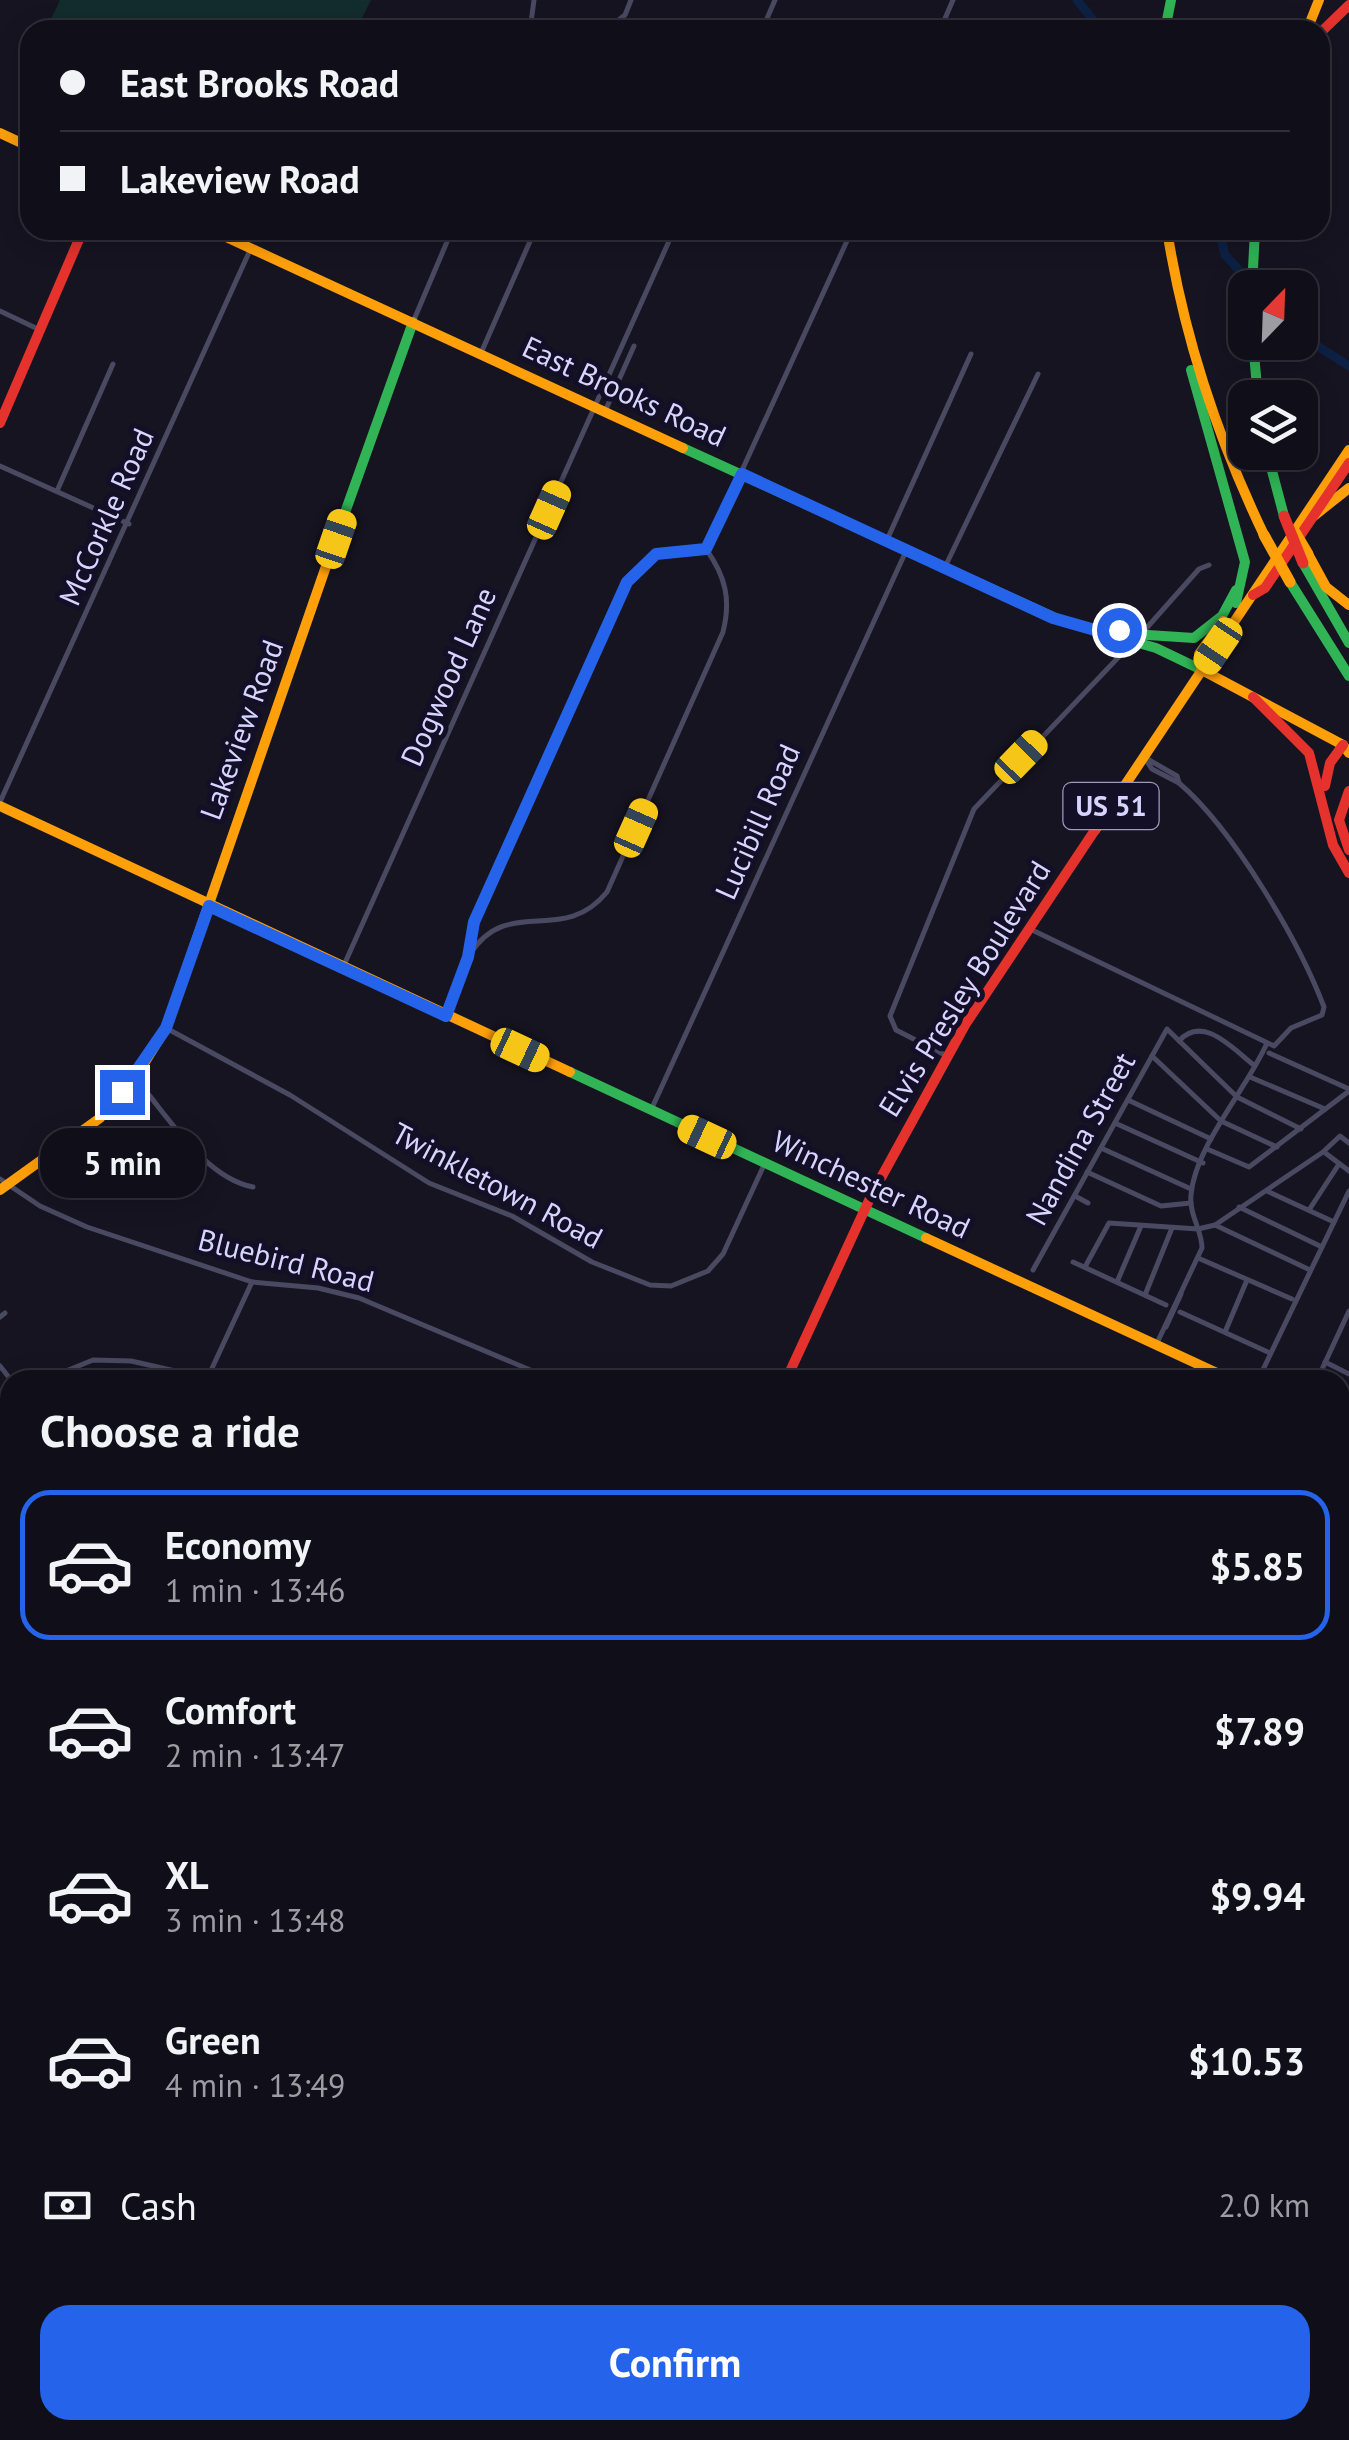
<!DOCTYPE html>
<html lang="en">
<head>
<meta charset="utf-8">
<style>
  :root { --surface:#100f19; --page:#1e1d26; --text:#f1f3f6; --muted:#9c9ca2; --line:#302f38; --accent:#2563eb }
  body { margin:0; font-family:"PT Sans",sans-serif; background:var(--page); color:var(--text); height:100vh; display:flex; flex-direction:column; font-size:38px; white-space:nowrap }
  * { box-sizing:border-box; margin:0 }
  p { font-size:32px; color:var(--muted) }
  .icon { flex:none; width:55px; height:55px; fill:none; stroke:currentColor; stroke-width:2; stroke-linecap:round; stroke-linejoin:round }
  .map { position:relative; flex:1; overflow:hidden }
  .panel { position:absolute; left:0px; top:1370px; width:1350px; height:1070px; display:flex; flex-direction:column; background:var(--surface); border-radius:30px 30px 0 0; box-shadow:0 5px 25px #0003,0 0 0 2px var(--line) }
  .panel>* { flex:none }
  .top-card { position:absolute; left:20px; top:20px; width:1310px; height:220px; border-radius:30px; box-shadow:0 5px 25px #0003,0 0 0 2px var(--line); display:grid; align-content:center; height:220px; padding:0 40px; background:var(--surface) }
  .needle { width:65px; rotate:23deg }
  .controls { position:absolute; left:1228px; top:270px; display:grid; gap:20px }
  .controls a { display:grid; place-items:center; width:90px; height:90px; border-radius:20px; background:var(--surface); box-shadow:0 5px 25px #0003,0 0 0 2px var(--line); font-size:50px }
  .end { position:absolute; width:45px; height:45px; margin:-22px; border:12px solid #2563eb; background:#fff; box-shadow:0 0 0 5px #fff }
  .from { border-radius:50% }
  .bubble { position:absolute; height:70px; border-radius:30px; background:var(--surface); box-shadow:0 5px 25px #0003,0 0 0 2px var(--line); font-size:32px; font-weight:800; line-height:70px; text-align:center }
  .car { position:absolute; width:30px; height:60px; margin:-30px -15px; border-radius:12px; box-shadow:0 0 8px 2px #0007; background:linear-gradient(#f5c518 24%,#345 0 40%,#f5c518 0 76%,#345 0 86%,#f5c518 0) }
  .top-card b { display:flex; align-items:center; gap:35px; height:95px; font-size:38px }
  .top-card b+b { border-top:2px solid var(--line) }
  .top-card i { width:25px; height:25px; background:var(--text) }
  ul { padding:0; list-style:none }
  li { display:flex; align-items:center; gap:30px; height:150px; margin:0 20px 15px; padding:0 20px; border:5px solid transparent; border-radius:30px }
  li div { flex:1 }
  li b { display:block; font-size:38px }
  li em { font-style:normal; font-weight:800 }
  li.selected { border-color:var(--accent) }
  li>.icon { width:90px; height:90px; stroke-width:1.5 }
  h2 { padding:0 40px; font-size:45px; line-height:120px }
  .pay { display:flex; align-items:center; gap:25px; height:110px; padding:0 40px; font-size:38px }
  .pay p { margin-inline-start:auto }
  .cta { display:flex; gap:20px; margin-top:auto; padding:20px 40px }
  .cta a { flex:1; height:115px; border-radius:30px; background:var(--accent); color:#fff; font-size:40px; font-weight:800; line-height:115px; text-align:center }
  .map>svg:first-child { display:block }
</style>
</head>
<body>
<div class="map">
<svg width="1349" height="2440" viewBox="0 0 1349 2440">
  <rect width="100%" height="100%" fill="#161421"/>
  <!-- green -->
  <g fill="#132c2d">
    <path d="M60,0H371L356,30H46Z"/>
    <path d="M0,1837L10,1845V1979L0,1975Z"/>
    <path d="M1340,2246L1349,2250V2440H1301L1305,2430H1340Z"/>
    <path d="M1214,2430H1296L1292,2440H1227L1212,2434Z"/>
  </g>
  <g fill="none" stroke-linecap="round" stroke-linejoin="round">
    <!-- river -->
    <g stroke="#0d2144" stroke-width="9">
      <path d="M1077,0L1101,30"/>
      <path d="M1219,230L1225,255L1253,285"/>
      <path d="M1300,335L1349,366"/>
    </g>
    <!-- street -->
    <g stroke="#4a4962" stroke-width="5">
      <path d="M533,20L560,30"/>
      <path d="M530,30L534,0"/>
      <path d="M606,30L625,15L631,0"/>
      <path d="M762,30L775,0"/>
      <path d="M940,30L953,0"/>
      <path d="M0,311L40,330"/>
      <path d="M413,322L452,230"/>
      <path d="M481,353L535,230"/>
      <path d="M606,409L634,346"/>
      <path d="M0,466L129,524"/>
      <path d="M57,491L113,364"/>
      <path d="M886,542L971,354"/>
      <path d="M706,549L852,230"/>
      <path d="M944,569L1038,374"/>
      <path d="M1143,632L1199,569L1209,565"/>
      <path d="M1144,757L1177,776L1179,783L1152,769Z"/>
      <path d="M0,802L251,248"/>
      <path d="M1030,929L1274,1046L1291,1028L1322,1015L1324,1007C1299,941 1233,829 1179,783"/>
      <path d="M468,955L474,922L627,583L656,554L706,549"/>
      <path d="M344,965L674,230"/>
      <path d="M446,1013C453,994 459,971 470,954C509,894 562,947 607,892L723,632C731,600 726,577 706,549"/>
      <path d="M166,1028L290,1095L429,1183L512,1216L592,1262L650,1285L671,1286L708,1271L723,1254L764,1165"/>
      <path d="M1179,1041C1203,1014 1233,1049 1255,1066"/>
      <path d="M1269,1053L1349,1089"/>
      <path d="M947,1056L896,1030L890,1016L974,809L1132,643"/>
      <path d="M1152,1056L1221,1121L1277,1147"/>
      <path d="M1250,1077L1325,1109"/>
      <path d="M135,1078C166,1113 204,1178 253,1187"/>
      <path d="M1128,1100L1211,1139"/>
      <path d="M652,1108L906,551"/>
      <path d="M1115,1123L1203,1163"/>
      <path d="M1101,1148L1191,1189"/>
      <path d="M1207,1149L1249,1167L1349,1091"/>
      <path d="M1324,1152L1349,1171"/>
      <path d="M1087,1172L1161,1206L1191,1203"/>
      <path d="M0,1179L40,1206L87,1227L252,1282L318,1288L359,1298L554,1380"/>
      <path d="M1267,1191L1334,1222"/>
      <path d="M1075,1196L1088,1203"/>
      <path d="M1239,1207L1322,1247"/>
      <path d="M1309,1210L1339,1164"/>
      <path d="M1215,1225L1310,1270"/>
      <path d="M1198,1258L1292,1299"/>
      <path d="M1073,1262L1166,1305"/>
      <path d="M1085,1267L1109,1223L1198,1229L1215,1225L1323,1152L1340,1136L1349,1143"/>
      <path d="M1033,1270L1167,1029L1237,1097L1301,1129"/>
      <path d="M1117,1282L1141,1226"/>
      <path d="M1145,1295L1172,1228"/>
      <path d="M1180,1312L1270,1353"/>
      <path d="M0,1317L5,1313"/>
      <path d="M1166,1327L1181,1294"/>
      <path d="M1225,1332L1247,1280"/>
      <path d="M1157,1343L1202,1248C1202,1230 1189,1215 1191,1195C1195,1146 1247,1089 1267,1043"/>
      <path d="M1325,1362L1349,1374"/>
      <path d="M0,1366L11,1380"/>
      <path d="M207,1379L252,1282"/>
      <path d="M44,1380L93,1360L131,1361L215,1380"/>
      <path d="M1201,1380L1207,1368"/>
      <path d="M1258,1380L1349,1191"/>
      <path d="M1317,1380L1349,1311"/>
      <path d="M0,1489L10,1493"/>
      <path d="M0,1634L10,1638"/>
      <path d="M1340,1635L1349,1641"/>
      <path d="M1340,1725L1349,1729"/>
      <path d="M1340,1913L1349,1919"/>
      <path d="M1340,2018L1349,2022"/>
      <path d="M0,2048L10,2007"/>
      <path d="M1340,2118L1349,2122"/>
      <path d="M0,2125L10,2129"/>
      <path d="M0,2332L10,2336"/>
      <path d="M0,2396L10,2373"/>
      <path d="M981,2430L1005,2440"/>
      <path d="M549,2440L553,2430"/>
      <path d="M790,2440L794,2430"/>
      <path d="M876,2440L880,2430"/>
    </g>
    <!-- fast -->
    <g stroke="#30b455" stroke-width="10">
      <path d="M1165,30L1171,0"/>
      <path d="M1252,288L1255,230"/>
      <path d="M1253,342L1258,398"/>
      <path d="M1191,370L1245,562L1236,603"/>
      <path d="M683,448L1062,621L1156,648L1202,670"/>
      <path d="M1267,452L1284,516"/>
      <path d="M332,549L413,322"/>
      <path d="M1303,563L1349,643"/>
      <path d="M1290,582L1349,676"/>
      <path d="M1102,632L1194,638L1222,616L1236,590"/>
      <path d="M570,1072L926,1238"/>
      <path d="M1340,1432L1349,1437"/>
      <path d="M0,1729L10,1733"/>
      <path d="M1340,1877L1349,1865"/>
      <path d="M1189,2430L1213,2440"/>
    </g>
    <!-- slow -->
    <g stroke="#ff9f0a" stroke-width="10">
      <path d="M1307,30L1319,0"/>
      <path d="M0,133L30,147"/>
      <path d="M211,230L683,448"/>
      <path d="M1167,230C1184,338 1217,437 1264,535"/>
      <path d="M1310,519L1349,488"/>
      <path d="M1308,554L1326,587L1349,605"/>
      <path d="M1202,670L1343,745L1349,753"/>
      <path d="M1202,670L1199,654L1223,621"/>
      <path d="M0,806L570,1072"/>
      <path d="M1095,830L1349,450"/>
      <path d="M0,1190L100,1118L135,1078L166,1028L332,549"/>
      <path d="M926,1238L1232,1380"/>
      <path d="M329,2440L334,2430"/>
      <path d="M1120,2440L1125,2430"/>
    </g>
    <!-- jam -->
    <g stroke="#e5322d" stroke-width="10">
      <path d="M1320,33L1349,5"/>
      <path d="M0,423L83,230"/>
      <path d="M1253,595L1265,588L1349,463"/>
      <path d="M1253,697L1309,753L1333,845L1349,873"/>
      <path d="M1325,786L1330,763L1343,745"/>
      <path d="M1349,791L1339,820L1349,850"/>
      <path d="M786,1380L871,1196L965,1025L1095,830"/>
    </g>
    <!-- slow-bridge -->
    <g stroke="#ff9f0a" stroke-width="11">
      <path d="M1295,532L1308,554"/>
      <path d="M1264,535L1290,582"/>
    </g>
    <!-- jam-bridge -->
    <path stroke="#e5322d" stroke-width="11" d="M1284,516L1303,563"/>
  </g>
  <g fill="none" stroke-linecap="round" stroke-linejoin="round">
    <!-- route -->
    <path stroke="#2563eb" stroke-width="12" d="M122,1092L166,1028L209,906L446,1016L468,957L474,922L627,582L656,554L706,549L742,474L1053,618L1102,632L1119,630"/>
  </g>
  <g text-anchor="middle" stroke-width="10" stroke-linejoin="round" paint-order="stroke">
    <!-- shield labels -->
    <rect fill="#130f26" stroke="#9e99be" stroke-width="2.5" x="1063.5" y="783" width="95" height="46" rx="8"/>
    <g font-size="28" font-weight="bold" fill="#d9d4ff">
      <text x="1111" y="816">US 51</text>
    </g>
    <!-- street labels -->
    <g font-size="30" fill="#d9d4ff" stroke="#130f26">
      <text transform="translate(624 392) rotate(25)" y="10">East Brooks Road</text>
      <text transform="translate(107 517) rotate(-66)" y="10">McCorkle Road</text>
      <text transform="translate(449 677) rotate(-66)" y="10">Dogwood Lane</text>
      <text transform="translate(242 730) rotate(-70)" y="10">Lakeview Road</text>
      <text transform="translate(758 822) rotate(-66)" y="10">Lucibill Road</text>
      <text transform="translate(965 989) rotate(-58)" y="10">Elvis Presley Boulevard</text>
      <text transform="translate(1081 1139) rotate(-61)" y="10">Nandina Street</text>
      <text transform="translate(871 1185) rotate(25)" y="10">Winchester Road</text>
      <text transform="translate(497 1186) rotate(28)" y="10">Twinkletown Road</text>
      <text transform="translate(286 1261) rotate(14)" y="10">Bluebird Road</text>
    </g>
  </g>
</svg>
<div class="controls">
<a><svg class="needle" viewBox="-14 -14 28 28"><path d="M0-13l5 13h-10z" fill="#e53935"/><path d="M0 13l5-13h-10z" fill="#9c9ca2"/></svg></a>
<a><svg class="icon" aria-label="layers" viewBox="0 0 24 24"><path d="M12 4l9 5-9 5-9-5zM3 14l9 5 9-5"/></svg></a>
</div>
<i class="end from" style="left:1119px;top:630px"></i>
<i class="end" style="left:122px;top:1092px"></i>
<div class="bubble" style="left:40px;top:1128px;width:165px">5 min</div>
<i class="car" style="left:549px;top:510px;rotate:24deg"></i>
<i class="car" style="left:336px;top:539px;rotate:19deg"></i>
<i class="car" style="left:1218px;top:646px;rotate:214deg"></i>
<i class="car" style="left:1021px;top:757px;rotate:44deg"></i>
<i class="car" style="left:636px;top:828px;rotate:24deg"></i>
<i class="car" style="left:520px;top:1050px;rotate:115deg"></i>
<i class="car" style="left:707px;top:1137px;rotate:295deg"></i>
<div class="top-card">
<b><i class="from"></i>East Brooks Road</b>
<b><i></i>Lakeview Road</b>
</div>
<section class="panel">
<h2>Choose a ride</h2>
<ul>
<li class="selected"><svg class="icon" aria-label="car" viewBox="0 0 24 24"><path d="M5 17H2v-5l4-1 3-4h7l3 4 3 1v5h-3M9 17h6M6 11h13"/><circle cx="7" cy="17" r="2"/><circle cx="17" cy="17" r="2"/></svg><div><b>Economy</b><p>1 min · 13:46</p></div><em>$5.85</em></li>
<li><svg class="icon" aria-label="car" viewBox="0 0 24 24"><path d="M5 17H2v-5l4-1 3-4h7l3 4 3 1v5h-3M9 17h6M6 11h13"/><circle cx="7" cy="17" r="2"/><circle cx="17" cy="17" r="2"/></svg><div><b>Comfort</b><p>2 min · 13:47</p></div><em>$7.89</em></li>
<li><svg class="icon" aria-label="car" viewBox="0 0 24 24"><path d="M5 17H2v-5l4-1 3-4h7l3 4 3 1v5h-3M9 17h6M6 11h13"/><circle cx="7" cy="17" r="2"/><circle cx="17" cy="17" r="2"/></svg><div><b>XL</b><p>3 min · 13:48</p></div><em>$9.94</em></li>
<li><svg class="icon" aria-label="car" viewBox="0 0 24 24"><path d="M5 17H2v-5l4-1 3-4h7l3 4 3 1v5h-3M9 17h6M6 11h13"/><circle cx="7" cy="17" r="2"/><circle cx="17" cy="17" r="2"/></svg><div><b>Green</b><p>4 min · 13:49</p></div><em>$10.53</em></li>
</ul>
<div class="pay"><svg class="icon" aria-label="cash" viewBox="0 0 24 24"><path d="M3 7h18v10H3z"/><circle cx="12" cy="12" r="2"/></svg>Cash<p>2.0 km</p></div>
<div class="cta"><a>Confirm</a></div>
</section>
</div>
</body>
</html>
